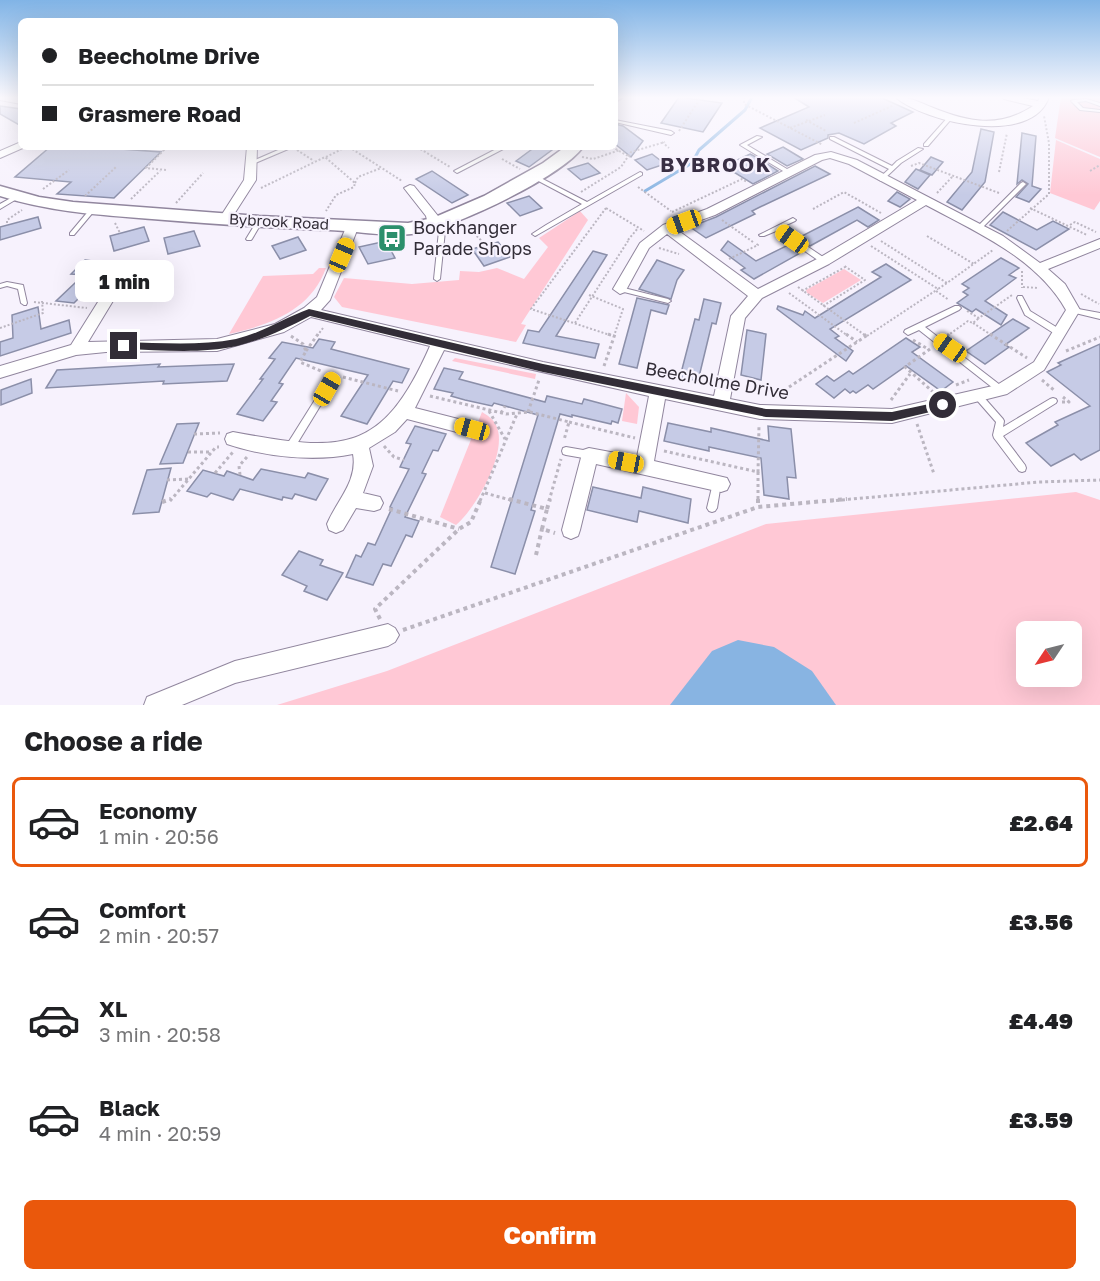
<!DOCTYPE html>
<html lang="en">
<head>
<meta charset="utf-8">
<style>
  :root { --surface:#fff; --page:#f2f2f2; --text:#202124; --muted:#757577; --line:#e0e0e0; --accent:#ea580c }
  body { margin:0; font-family:"Golos Text",sans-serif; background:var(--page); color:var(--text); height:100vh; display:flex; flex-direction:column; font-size:22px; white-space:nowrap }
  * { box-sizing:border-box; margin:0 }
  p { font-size:20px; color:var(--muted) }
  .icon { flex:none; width:33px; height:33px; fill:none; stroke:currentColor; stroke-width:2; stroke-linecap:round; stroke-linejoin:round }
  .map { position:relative; height:705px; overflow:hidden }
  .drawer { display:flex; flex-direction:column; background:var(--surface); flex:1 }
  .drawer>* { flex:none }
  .banner { position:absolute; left:18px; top:18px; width:600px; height:132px; border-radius:9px; box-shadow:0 6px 24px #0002; display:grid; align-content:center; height:132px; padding:0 24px; background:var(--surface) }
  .needle { width:39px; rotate:235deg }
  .controls { position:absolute; left:1016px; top:621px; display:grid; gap:12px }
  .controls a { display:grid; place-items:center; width:66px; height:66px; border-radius:9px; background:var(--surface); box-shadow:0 6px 24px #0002; font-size:30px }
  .end { position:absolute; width:27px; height:27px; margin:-14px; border:8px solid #322d37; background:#fff; box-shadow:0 0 0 3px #fff }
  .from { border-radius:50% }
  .bubble { position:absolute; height:42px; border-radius:9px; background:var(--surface); box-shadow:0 6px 24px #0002; font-size:20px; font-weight:800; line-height:42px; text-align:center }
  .car { position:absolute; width:18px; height:36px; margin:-18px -9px; border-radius:8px; box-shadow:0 0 4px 2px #0007; background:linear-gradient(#f5c518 24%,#345 0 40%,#f5c518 0 76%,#345 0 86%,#f5c518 0) }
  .banner b { display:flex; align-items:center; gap:21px; height:57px; font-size:22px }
  .banner b+b { border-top:2px solid var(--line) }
  .banner i { width:15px; height:15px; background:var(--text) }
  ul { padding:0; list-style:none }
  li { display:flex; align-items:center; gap:18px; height:90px; margin:0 12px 9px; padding:0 12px; border:3px solid transparent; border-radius:9px }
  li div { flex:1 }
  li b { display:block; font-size:22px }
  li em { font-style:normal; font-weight:800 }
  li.on { border-color:var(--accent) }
  li>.icon { width:54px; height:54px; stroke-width:1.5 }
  h2 { padding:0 24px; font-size:27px; line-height:72px }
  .primary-button { display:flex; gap:12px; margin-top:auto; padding:12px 24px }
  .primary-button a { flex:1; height:69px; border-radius:9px; background:var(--accent); color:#fff; font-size:24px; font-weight:800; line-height:69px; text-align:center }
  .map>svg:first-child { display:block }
</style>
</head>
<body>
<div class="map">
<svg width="1100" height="705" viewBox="0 0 1100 705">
  <rect width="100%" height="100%" fill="#f7f2fd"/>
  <!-- green -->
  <g fill="#ffc8d5" fill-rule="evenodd">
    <path d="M1061,97H1100V157L1055,138Z"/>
    <path d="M1056,140L1100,159V201L1094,210L1050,193Z"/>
    <path d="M580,211L588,220L521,324L526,325L516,342L342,307L334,297L344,278L412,284L459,280L460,271L479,272L497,268L524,279L548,247L539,238Z"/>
    <path d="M319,268H326C311,310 270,325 229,334L263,276L313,274Z"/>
    <path d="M844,269L861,280L823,303L807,293L806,290Z"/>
    <path d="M455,358L536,374L535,379L452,361Z"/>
    <path d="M626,393L639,407L637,424L622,421Z"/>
    <path d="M482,412C487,415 493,419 496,425C509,451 476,508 456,525L440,517Z"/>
    <path d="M1076,492L1100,500V705H277L387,671L766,524ZM1026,632H1071V676H1026Z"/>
  </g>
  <!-- water -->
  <path fill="#88b4e2" d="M738,640L774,647L812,671L836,705H670L712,651Z"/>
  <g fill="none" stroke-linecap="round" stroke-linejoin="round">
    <!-- stream -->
    <path stroke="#88b4e2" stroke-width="3" d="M645,191L692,163L699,150L745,110L752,97"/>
  </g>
  <!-- building -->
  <g fill="#c6cbe6" stroke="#8b8fa9" stroke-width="1.5">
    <path d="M679,97L722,103L703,132L661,123Z"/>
    <path d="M793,97H880L913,112L891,123L896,126L864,144L839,133L828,135V138L801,150L760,128L809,107Z"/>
    <path d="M0,106L21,109V126L0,114Z"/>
    <path d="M615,124L623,126L643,141L631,157L615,144Z"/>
    <path d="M981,129L994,132L985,182L962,210L947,202L972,172Z"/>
    <path d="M1022,133L1036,136L1032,186L1041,189L1029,202L1016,197L1028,184L1022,180L1017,184Z"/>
    <path d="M50,147H93L161,152L114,198L57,194L71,182L15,177Z"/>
    <path d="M535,147H556L529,167L516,161Z"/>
    <path d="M783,147L803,159L787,166L767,154Z"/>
    <path d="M652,154L665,164L647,170L635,160Z"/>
    <path d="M750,154L758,158L778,171L753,184L724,166Z"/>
    <path d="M931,157L943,162L932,175L920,170Z"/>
    <path d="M588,163L600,173L581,180L568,169Z"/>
    <path d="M815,166L830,174L760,207L752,211L755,214L706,238L690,227L716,217Z"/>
    <path d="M916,169L930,175L918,189L905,182Z"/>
    <path d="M432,171L468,195L452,203L416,179Z"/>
    <path d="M897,192L910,199L900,207L888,201Z"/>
    <path d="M529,196L542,208L520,216L507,203Z"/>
    <path d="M858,207L879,220L868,227L857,220L810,246L798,238Z"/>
    <path d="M1003,212L1037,230L1053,221L1069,229L1036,250L990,225Z"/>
    <path d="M38,217L41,228L0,240V227Z"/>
    <path d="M144,227L149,241L114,251L110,236Z"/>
    <path d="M194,231L200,246L168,254L164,238Z"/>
    <path d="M298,237L306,250L280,259L272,246Z"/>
    <path d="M386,241L395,258L368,264L359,247Z"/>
    <path d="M728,241L756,261L790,244L802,252L754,279L741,270L745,268L721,250Z"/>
    <path d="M498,242L510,257L484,266L472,249Z"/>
    <path d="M593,251L607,255L556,336L599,344L595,358L523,343L528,330L539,332Z"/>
    <path d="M1001,258L1019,268L1009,275L1016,278L985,301L1007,315L1001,325L976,309L972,312L957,303L968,295L963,292L969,288L962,284Z"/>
    <path d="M85,260L101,262L88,275L71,274Z"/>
    <path d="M657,260L684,270L677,280L671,299L639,289Z"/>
    <path d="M886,264L911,280L830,329L839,336L835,338L853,351L846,361L777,309L778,306L803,315L805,311L815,318L881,277L872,272Z"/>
    <path d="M76,282L92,285L74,303L56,301Z"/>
    <path d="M637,298L669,305L666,314L651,310L637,368L619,364Z"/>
    <path d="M704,299L721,303L716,324L712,323L698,381L680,377L695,319L699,320Z"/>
    <path d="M38,307L41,329L69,320L71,333L0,356V342L13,338L12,315Z"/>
    <path d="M1013,319L1029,328L1005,345L1009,347L985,364L966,351Z"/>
    <path d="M747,330L766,334L761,380L741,375Z"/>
    <path d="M906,338L920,347L912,352L953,382L941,391L906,366L873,389L868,385L856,393L853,391L850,393L845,389L834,398L816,384L827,376L834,381L849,371L853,374Z"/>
    <path d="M319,339L335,342L331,349L409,369L402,383L393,381L367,424L341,416L368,375L296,358L279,383L283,384L271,401L277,402L263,421L237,414L263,379H260L275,359L269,358L282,342L313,348Z"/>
    <path d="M1100,344V450L1081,460L1074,454L1051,466L1026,443L1058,425L1055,422L1090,406L1047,372L1061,365L1058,363Z"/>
    <path d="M160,364L158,367L234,364L227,381L163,384L164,381L46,388L57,370Z"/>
    <path d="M444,368L463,372L459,379L545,402L547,396L582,404L584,399L622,409L618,423L612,421L611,424L572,415V417L560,414L531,510L535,511L515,574L491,567L538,415L494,403L492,406L465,400L451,396L453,393L434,389Z"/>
    <path d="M31,379L32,393L1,405V390Z"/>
    <path d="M199,423L183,463L160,464L177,424Z"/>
    <path d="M668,423L711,432V428L769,441L768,426L791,429L796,478L787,477L789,499L764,495L761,458L709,447V451L664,441Z"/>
    <path d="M415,426L446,434L438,451L433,450L422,473L426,474L405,517L419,521L412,537L406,535L391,566L383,564L373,585L346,577L356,555L361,557L368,543L375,545L392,508L390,507L409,469L400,467L411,444L406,443Z"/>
    <path d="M171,468L159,512L133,514L147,470Z"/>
    <path d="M261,469L305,478L308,473L328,479L316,500L295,494L292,499L283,497L282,500L240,489L233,500L211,493L207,497L187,491L203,470L224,476L227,471L253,480Z"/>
    <path d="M593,487L641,498L643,487L691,499L688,523L639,511L637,522L587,510Z"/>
    <path d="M299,551L323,560L320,565L343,573L327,600L304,591L307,586L282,575Z"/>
  </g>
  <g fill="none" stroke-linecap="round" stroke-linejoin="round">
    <!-- lane casing -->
    <g stroke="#91869e" stroke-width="2">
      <g id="lane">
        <path d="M1086,99L1100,103V106L1086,101L1077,102L1083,108L1100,110V112L1080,110L1071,101L1073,100Z"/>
        <path d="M949,116L953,117L928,146H924V144Z"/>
        <path d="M615,120L671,131L674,133L671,135L615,122Z"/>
        <path d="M757,136L762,137L747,145L792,172V174H788L740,145Z"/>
        <path d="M830,137H834L892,166L897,161L918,148L923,149L901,163L883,180L881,181L878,179L889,169L830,139Z"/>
        <path d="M285,147H293L253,164L248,163Z"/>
        <path d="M500,147H507L459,172L457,173L454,171Z"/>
        <path d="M640,172L642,173V175L537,235L535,236L532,234L546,225L582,204L531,177V175H535L587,202Z"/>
        <path d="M1023,182L1026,184L980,230H976V228L1021,183Z"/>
        <path d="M18,194L21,196L20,197L0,209V204Z"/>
        <path d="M93,207L96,209L95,210L74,235H70V233L91,208Z"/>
        <path d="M793,218L796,220L795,221L780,228L826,259L827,261L826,263H822L776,231L764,236H760L759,235Z"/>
        <path d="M259,220L262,222L252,239L251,240H247L246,239L257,221Z"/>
        <path d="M440,220L443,222L445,231L440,279L437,281L434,279L439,231L437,222Z"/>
        <path d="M7,282L23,285L27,303L26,305H24L21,303L18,289L7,286L0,288V284Z"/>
        <path d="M618,287H620L668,299L671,301L668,303L620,291H618L617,289Z"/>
        <path d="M1018,296H1022L1030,311L1061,330L1062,332L1061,334H1055L1025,315L1017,298Z"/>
        <path d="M955,306H959L961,308L959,310L925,327L1004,388L1005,390L1004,392H998L919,330L908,335L904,332L905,330Z"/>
        <path d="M1071,308H1073L1100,313V319L1071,312L1069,310Z"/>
        <path d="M333,375L336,376L337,378L336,380L292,452L289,453L286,452L285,449L286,446L330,376Z"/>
        <path d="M978,393L981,394L1003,419L1004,421L1003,427L1050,399L1053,398L1056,399L1057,401L1056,403L1003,436L1025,465L1026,468L1025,471L1022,472L1019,471L994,438L993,435L996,422L975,398L974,396L975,394Z"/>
        <path d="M566,447L589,451L592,452L593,455L592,458L589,459L566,455L563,454L562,451L563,448Z"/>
        <path d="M717,479L720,480L721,483L717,508L715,511L712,512L709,511L707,508L713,483L714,480Z"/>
      </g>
    </g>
    <!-- street casing -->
    <g stroke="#91869e" stroke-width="2">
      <g id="street">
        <path d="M0,97L21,98V104L0,100Z"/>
        <path d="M895,97C908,96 919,102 931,107C968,122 998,129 1033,106L1004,99L1003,97H1018L1038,101L1040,97H1049C1032,147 926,123 895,97Z"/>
        <path d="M21,142V147H25L0,158V151Z"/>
        <path d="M247,147H257L256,180L229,222H221L219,219L244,180Z"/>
        <path d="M831,152L857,160L1003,236L1040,263L1100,239V248L1048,269L1065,284L1080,310L1044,370L1007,394L892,423L760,419L665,399L654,461L727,478L730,484L727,490L721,492L596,464L580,530L578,536L571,539L564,536L562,530L583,450L589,448L637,457L649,396L444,350L415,408L478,424L480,429L478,434L472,436L407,419L395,432L369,448L373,466L363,493L380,497L383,503L380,509L374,511L356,508L343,530L336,533L329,530L327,524C337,500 358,481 353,454C314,462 265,457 227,444L225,439L227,434L233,432C341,452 382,456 430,346L311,317L284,332L217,351L106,352L76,355L0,378V366L71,345L108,286L109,276L116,272L123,276L122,286L88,342L217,339L275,324L304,308L317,297L347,225L353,221L359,225L330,300L321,310L543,362L714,396L731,316L748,296L667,234L649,248L625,292L620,294L613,289L640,243L663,225L707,209L815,155ZM830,158L849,164L917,200L819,258L758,289L676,229L715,215L822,160ZM926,205C976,232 1037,258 1066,310L1034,362L997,385L892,409L760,405L730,399L745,318L762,298L829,264Z"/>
        <path d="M410,185L414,186L438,216V227L434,228L428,224L426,216L404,188Z"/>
        <path d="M388,624L395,628L399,635L395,642L388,646L235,683L182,705H144L147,697L235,661Z"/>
      </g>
    </g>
    <!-- secondary casing -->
    <g stroke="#91869e" stroke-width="3">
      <g id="secondary">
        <path d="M615,97H623L615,102Z"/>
        <path d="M565,147H583C561,177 457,226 420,233C390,238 359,231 329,230C270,228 211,224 152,219C100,215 50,212 0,196V186L39,197L73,202L259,216L408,223L433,218L484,196L543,163Z"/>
      </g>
    </g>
    <!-- path-far2 -->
    <g stroke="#bbb6c1" stroke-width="2" stroke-dasharray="2 2" stroke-linecap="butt">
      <path d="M744,97V104L823,145"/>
      <path d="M806,120L826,131"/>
      <path d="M854,123L894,105"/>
      <path d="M790,128L825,115"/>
      <path d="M679,131L701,97"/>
      <path d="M662,142L669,148"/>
      <path d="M349,147L402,181"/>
      <path d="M417,147L450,167"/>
      <path d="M612,147L630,157"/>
      <path d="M297,150L314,161"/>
      <path d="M326,157L346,147"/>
      <path d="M582,157L593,159L620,150"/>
      <path d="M502,159L520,169"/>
      <path d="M911,166L919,163L999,193"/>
      <path d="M166,170L146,168L167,147"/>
      <path d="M1090,171L1100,165"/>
      <path d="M999,172L1007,133"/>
      <path d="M355,183L358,177L381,168"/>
      <path d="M638,187L671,211"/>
      <path d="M261,188L325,157L355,183L354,187L336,195L326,211"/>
      <path d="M43,189L69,170"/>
      <path d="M581,192L621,167L631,152L665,142"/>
      <path d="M937,193L953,176"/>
      <path d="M85,196L116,167"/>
      <path d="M131,199L160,171"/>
      <path d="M176,203L203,173"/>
      <path d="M606,208L531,309L613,336"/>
      <path d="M606,208L644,231"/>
      <path d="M1030,208L1087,235"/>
      <path d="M813,209L844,192L881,213"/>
      <path d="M672,212L742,179L747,182"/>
      <path d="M722,220L753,242"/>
      <path d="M7,223V220L22,210"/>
      <path d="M115,223L120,233"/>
      <path d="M465,225L485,244"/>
      <path d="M1070,225L1075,222L1096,232"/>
      <path d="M1007,231L1049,194V143L1044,116"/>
      <path d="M927,236L974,264"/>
      <path d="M628,240L638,228"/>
      <path d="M881,241L947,283L993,250"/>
      <path d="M871,246L938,289L947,283"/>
      <path d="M659,248L679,254"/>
      <path d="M729,259L758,245L755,243"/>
      <path d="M1022,271V288"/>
      <path d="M798,287L866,336"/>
      <path d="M1023,287L1039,288"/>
      <path d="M802,291L845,267"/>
      <path d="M936,291L949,300"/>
      <path d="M789,293L848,336"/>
      <path d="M1081,294L1099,304"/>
      <path d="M589,295L623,309L614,336"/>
      <path d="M34,302L87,308"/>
      <path d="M823,306L865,280L843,265"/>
      <path d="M967,311L979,318L1012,295"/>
      <path d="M575,323L628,241"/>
      <path d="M973,323L993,336"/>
      <path d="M0,328L43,313L42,301"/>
      <path d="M317,336L323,328"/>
      <path d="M867,336L938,289"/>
      <path d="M947,336L968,321L973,323L979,318"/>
    </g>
    <!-- path-far1 -->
    <g stroke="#bbb6c1" stroke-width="3" stroke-dasharray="3 3" stroke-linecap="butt">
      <path d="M608,334L613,336"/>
      <path d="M846,334L857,342"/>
      <path d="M864,334L866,336"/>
      <path d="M990,334L1027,358"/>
      <path d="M291,336L303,344L306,351L300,362L323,372"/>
      <path d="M947,336L949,334"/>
      <path d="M913,340L928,349"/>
      <path d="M930,349L905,367L933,392"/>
      <path d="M306,351L318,334"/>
      <path d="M1066,351L1100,337"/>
      <path d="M604,366L615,334"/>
      <path d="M343,377L398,391"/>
      <path d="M1042,380L1055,391"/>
      <path d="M956,385L969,380"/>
      <path d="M430,396L506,414L530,412L569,422L564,440"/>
      <path d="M774,397L869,334"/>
      <path d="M891,400L910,374"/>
      <path d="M1062,402H1069L1063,397"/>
      <path d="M489,411L505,439"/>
      <path d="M528,412L539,380"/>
      <path d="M501,413L505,406"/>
      <path d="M569,422L635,438"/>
      <path d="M917,424L934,474"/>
      <path d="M194,434L220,433"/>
      <path d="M384,446L394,457L404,460"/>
      <path d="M664,451L758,472L759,426"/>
      <path d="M188,452H212"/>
      <path d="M758,472V501"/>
      <path d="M215,473L233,452"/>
      <path d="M240,475L239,466L247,457"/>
      <path d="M167,480L189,479"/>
      <path d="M485,493L514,501"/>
      <path d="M170,501L216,447H219"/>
      <path d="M480,501L517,414"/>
      <path d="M549,501L561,459"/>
      <path d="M830,501L1039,482L1100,480"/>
    </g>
    <!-- path -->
    <g stroke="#bbb6c1" stroke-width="4" stroke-dasharray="4 4" stroke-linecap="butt">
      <path d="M509,499L547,509L542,529L555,533"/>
      <path d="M758,499V506"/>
      <path d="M162,502L171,499"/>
      <path d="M389,509L459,529"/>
      <path d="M547,509L550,499"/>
      <path d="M536,555L542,529"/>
      <path d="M380,619L375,609L459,529L471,522L481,499"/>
      <path d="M403,630L758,507L847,499"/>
    </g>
    <!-- lane -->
    <use href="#lane" fill="#fff" fill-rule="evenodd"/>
    <!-- street -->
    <use href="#street" fill="#fff" fill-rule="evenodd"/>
    <!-- secondary -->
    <use href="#secondary" fill="#fff" fill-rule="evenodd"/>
  </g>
  <!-- sky -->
  <linearGradient id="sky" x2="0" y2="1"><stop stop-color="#81b4e6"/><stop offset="0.5" stop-color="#fbf9fe"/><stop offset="1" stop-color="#fbf9fe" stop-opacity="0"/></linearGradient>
  <rect width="1100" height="195" fill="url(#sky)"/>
  <!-- route -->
  <path fill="#322d37" d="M309,309L543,364L766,409L892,412L943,401L948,405L943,409L892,421L766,417L543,372L310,316C287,328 262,340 237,346C201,354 161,350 124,349L120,346L124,342C161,343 200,346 236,339C262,333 284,318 309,309Z"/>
  <!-- icons -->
  <defs>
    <g id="bus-square" transform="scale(1.5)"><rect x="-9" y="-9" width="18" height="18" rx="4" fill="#2b8f6b" stroke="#f7f2fd"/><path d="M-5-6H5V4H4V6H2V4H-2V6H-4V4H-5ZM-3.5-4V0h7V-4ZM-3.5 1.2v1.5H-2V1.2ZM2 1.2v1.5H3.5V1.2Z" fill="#fff"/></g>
  </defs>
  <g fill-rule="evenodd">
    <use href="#bus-square" x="392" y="238"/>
  </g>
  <g text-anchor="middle" stroke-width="4.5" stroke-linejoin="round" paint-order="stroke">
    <!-- far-street labels -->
    <g font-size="15" fill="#322d37" stroke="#f7f2fd">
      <text transform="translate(279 222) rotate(3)" y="5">Bybrook Road</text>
    </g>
    <!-- poi labels -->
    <g font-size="18" fill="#322d37" stroke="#f7f2fd" text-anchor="start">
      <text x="413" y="234">Bockhanger<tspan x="413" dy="21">Parade Shops</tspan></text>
    </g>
    <!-- street labels -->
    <g font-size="18" fill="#322d37" stroke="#f7f2fd">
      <text transform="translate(717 381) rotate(10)" y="6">Beecholme Drive</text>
    </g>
    <!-- far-district labels -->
    <g font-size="20" font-weight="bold" letter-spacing="1.5" fill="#392f44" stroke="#f7f2fd">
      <text x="716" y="172">BYBROOK</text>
    </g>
  </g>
</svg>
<div class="controls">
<a><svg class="needle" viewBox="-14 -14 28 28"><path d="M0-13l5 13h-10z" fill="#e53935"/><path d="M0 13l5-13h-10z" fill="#757577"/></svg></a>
</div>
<i class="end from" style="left:943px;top:405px"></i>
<i class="end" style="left:124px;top:346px"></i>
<div class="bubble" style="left:75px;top:260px;width:99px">1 min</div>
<i class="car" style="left:684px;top:222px;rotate:250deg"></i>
<i class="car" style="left:792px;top:239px;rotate:305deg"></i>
<i class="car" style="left:342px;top:255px;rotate:23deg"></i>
<i class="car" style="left:950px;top:348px;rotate:305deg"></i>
<i class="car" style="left:327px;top:389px;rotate:30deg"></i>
<i class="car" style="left:472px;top:429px;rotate:285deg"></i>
<i class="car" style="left:626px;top:462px;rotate:281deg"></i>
<div class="banner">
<b><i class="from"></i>Beecholme Drive</b>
<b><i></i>Grasmere Road</b>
</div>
</div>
<section class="drawer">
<h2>Choose a ride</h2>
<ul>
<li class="on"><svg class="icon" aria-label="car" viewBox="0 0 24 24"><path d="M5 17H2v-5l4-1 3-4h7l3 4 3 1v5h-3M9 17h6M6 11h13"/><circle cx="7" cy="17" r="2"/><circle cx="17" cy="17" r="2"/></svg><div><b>Economy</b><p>1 min · 20:56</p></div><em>£2.64</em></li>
<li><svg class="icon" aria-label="car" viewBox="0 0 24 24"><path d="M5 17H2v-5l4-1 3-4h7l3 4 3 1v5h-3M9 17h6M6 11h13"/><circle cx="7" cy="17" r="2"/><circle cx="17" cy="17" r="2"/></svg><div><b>Comfort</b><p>2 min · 20:57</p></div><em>£3.56</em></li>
<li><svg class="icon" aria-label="car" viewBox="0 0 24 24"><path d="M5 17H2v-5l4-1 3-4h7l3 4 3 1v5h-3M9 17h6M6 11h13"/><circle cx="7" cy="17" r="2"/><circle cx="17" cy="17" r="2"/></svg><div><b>XL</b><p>3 min · 20:58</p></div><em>£4.49</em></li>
<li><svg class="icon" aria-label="car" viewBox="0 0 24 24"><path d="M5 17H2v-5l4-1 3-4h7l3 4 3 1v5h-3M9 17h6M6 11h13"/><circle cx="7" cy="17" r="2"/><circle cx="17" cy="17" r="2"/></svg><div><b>Black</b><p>4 min · 20:59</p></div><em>£3.59</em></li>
</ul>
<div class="primary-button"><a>Confirm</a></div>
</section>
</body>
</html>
